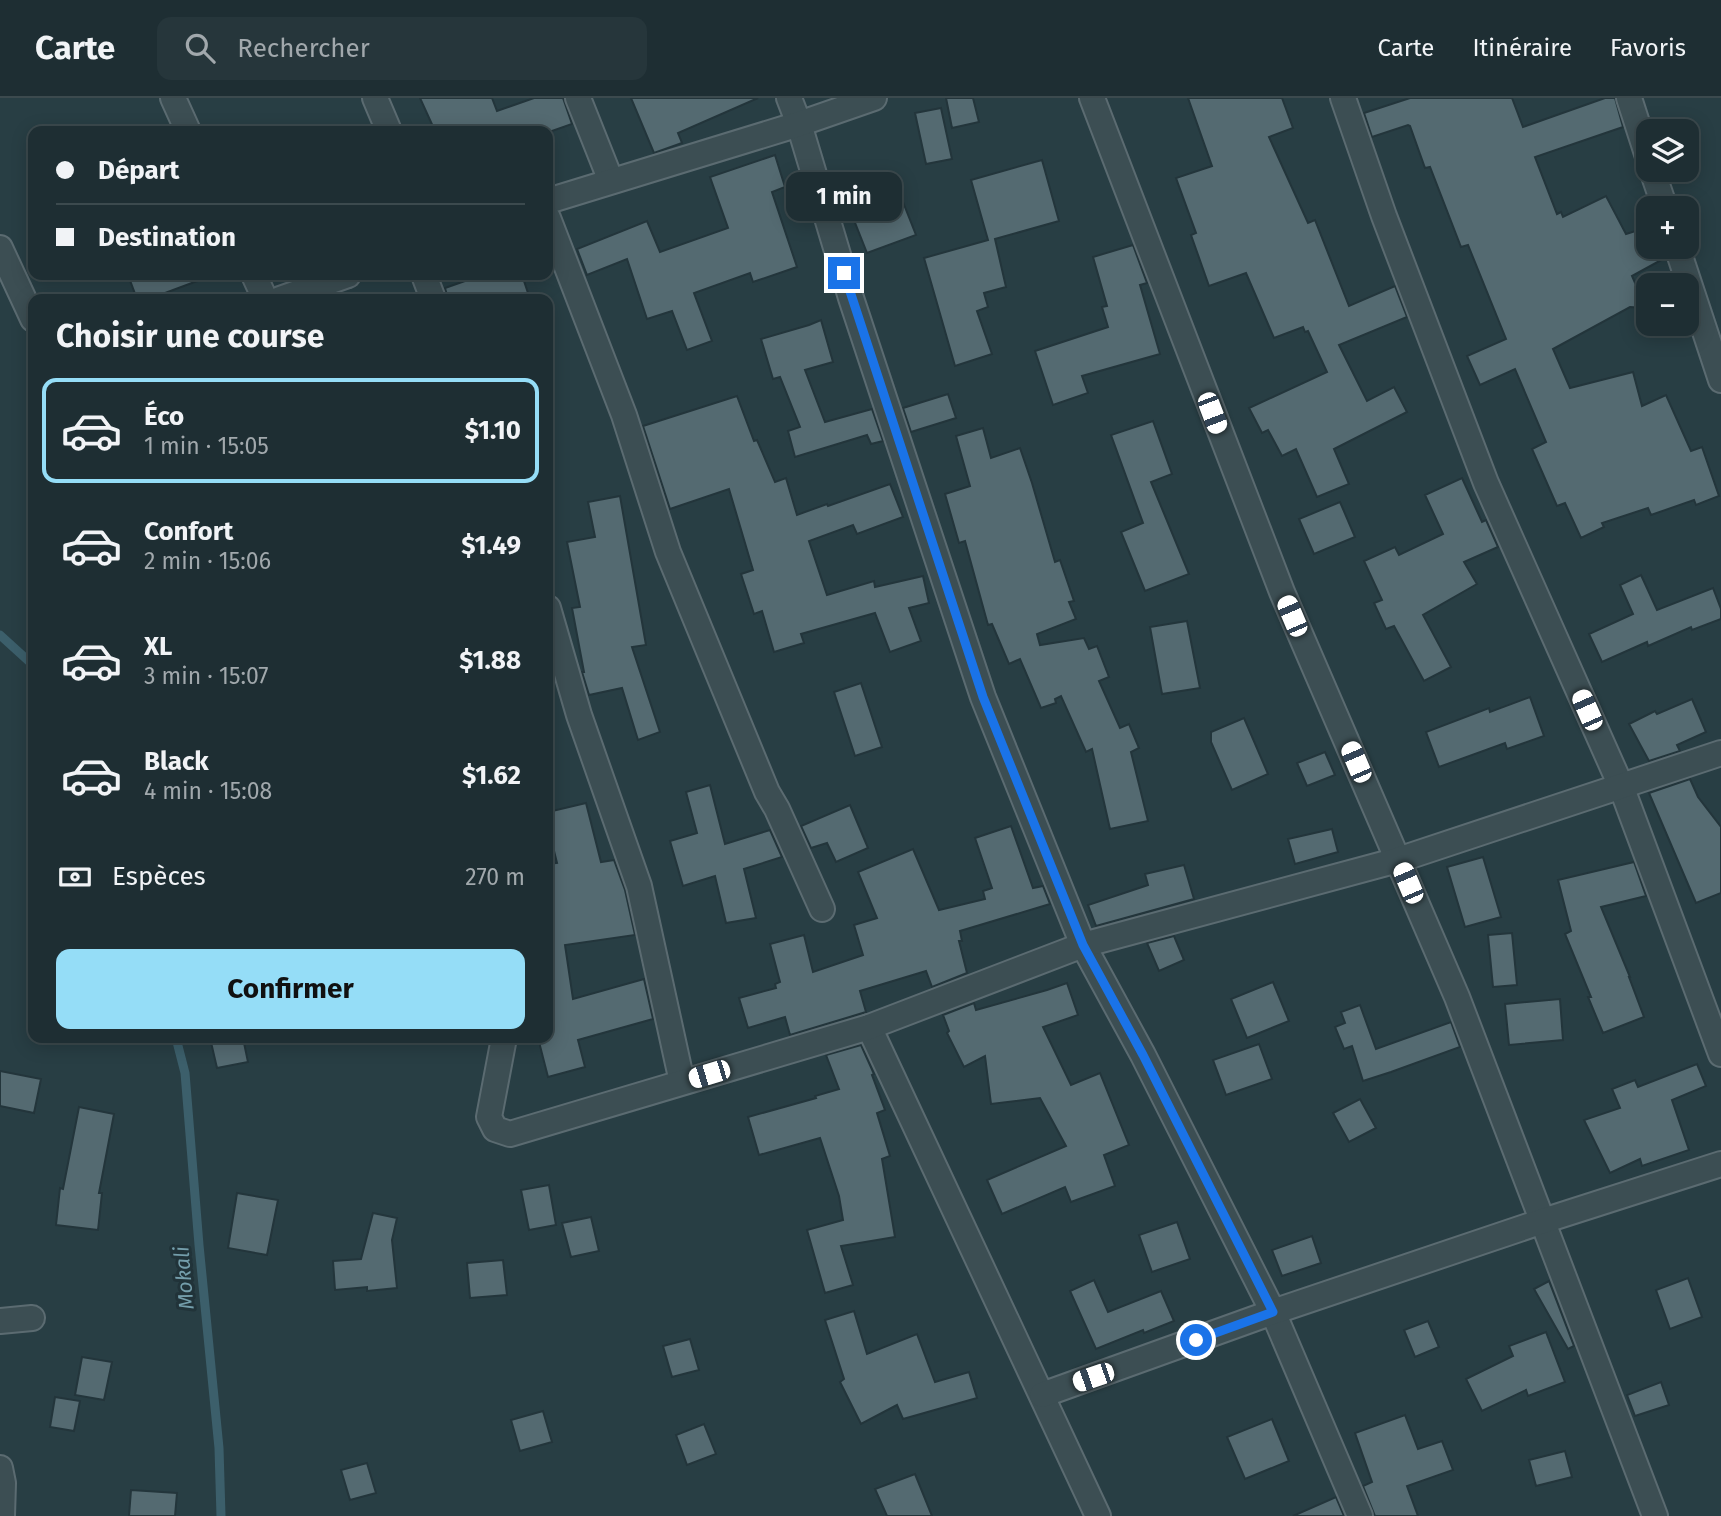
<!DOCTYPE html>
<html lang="fr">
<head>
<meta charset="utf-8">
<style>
  :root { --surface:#1e2e33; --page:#26363b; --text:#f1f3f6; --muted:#a1a8ac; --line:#3c4a4e; --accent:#95ddf7 }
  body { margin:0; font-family:"Fira Sans",sans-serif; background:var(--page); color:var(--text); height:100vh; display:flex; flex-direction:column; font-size:26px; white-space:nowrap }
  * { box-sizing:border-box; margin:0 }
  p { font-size:23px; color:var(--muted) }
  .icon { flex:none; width:38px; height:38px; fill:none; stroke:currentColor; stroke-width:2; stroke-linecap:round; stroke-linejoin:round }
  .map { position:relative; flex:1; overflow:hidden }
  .side { position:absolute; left:28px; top:196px; width:525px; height:749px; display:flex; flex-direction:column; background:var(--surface); border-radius:14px; box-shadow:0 4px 18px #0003,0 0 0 2px var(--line) }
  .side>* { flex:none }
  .top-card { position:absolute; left:28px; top:28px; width:525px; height:154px; border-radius:14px; box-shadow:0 4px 18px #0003,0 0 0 2px var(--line); display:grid; align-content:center; height:154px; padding:0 28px; background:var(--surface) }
  .buttons { position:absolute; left:1636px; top:21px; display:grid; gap:14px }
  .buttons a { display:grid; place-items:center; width:63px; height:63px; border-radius:14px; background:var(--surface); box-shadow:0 4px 18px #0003,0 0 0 2px var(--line); font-size:35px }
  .end { position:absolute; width:32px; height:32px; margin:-16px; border:9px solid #1a73e8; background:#fff; box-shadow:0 0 0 4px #fff }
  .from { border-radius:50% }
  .bubble { position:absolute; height:49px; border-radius:14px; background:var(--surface); box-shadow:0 4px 18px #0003,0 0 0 2px var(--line); font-size:23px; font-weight:700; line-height:49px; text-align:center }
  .car { position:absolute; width:21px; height:42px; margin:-21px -10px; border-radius:9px; box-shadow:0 0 5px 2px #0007; background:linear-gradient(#fff 24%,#345 0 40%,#fff 0 76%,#345 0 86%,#fff 0) }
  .top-card b { display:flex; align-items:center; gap:24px; height:66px; font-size:26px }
  .top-card b+b { border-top:2px solid var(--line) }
  .top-card i { width:18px; height:18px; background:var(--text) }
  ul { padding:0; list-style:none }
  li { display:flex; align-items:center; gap:21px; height:105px; margin:0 14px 10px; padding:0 14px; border:4px solid transparent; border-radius:14px }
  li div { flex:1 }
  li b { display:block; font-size:26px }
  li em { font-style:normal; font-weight:700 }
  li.current { border-color:var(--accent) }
  li>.icon { width:63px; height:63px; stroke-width:1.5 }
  h2 { padding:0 28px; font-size:32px; line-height:84px }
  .pay { display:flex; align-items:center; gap:18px; height:77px; padding:0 28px; font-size:26px }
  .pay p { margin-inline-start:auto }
  .primary-button { display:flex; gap:14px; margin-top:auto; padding:14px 28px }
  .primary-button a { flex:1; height:80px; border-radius:14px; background:var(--accent); color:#111; font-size:28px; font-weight:700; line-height:80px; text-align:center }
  header { display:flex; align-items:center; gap:42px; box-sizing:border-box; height:98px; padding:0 35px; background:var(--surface); border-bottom:2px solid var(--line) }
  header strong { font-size:33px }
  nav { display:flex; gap:38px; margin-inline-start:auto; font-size:24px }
  .search { width:490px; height:63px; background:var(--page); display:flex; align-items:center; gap:18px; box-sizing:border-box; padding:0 24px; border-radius:14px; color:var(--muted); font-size:26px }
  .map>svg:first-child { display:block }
</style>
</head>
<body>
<header>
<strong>Carte</strong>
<div class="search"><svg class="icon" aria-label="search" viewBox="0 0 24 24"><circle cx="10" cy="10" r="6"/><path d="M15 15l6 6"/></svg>Rechercher</div>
<nav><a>Carte</a><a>Itinéraire</a><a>Favoris</a></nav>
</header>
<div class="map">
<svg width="1721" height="1418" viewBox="0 0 1721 1418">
  <rect width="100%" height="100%" fill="#283e44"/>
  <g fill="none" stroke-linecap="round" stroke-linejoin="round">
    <!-- stream -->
    <g stroke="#3c5f6b" stroke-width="9">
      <path d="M0,537L33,567"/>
      <path d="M176,940L185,975L199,1147L219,1350L221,1418"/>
    </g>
  </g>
  <!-- building -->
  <g fill="#546a71" stroke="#23353b" stroke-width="2">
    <path d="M420,0H492L497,13L534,0H563L572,26L552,33H435Z"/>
    <path d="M631,0H758L678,35L682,45L654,55Z"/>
    <path d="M946,0H973L979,24L952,30Z"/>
    <path d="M1188,0H1282L1293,30L1269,39L1308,125L1315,122L1349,208L1395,188L1407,219L1339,247L1367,303L1394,289L1407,314L1334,351L1349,386L1317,399L1296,351L1282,358L1268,332L1262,335L1249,310L1327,274L1308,233L1305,234L1303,229L1274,240L1246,175L1209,188L1191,137L1196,135L1176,80L1212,68Z"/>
    <path d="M1410,0H1512L1523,29L1605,0H1615L1623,29L1535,59L1557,116L1561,114L1563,119L1606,98L1626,136L1648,129V149H1662L1665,160L1632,178L1646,210L1630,209L1553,251L1570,290L1633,274L1642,308L1666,297L1691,353L1702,349L1719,398L1696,407L1694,402L1651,417L1648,410L1602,425L1604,429L1581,440L1565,405L1557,408L1532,351L1546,344L1515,271L1480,287L1467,258L1506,241L1468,147L1461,149L1430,69L1425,70L1410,28L1408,27L1372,39L1364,15Z"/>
    <path d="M941,10L952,61L926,66L915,15Z"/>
    <path d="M775,57L785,89L772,94L797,169L753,184L750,175L694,195L712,243L687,252L672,213L647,221L627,161L587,177L577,151L647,123L660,154L728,130L710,79Z"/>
    <path d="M1042,62L1059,123L995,141L1006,189L984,195L988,209L977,213L992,256L955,268L924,160L988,142L971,82Z"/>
    <path d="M899,94L916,137L867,155L850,112Z"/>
    <path d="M1133,147L1147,185L1140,187L1160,256L1082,278L1088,295L1053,307L1035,253L1108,229L1102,209L1107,208L1093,159Z"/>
    <path d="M128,177H208V179L149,201H137Z"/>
    <path d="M482,177H522L530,201H448L445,190Z"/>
    <path d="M821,222L833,264L805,272L825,324L872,311L883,343L871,346L867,337L795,359L788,333L800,329L780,279L773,281L761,241L809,227Z"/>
    <path d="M948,296L956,320L911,334L903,310Z"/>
    <path d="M737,298L754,343L757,342L775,384L786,380L797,417L827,406L828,408L890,386L903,419L857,436L853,427L809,443L827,497L874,483L875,489L923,478L929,505L909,510L921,543L890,554L875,515L801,536L804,545L774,554L762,513L754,516L741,476L753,472L729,391L670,411L643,328Z"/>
    <path d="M1153,323L1172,376L1151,384L1189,476L1145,493L1121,434L1143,425L1111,337Z"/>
    <path d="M983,330L991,360L1020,350L1032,385L1055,464L1060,462L1074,503L1069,504L1076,521L1037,536L1040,547L1084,540L1089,551L1097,548L1109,579L1099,583L1120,630L1129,626L1139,650L1131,654L1148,723L1110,731L1092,651L1086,654L1061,598L1055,601L1056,605L1041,610L1020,561L1009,566L992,526L988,527L965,443L959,445L945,396L970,388L956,338Z"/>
    <path d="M1462,380L1482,424L1486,422L1498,449L1464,464L1477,486L1423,517L1451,569L1424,583L1394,528L1386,531L1374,505L1382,502L1364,463L1395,449L1399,457L1443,436L1425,397Z"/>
    <path d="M620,398L646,547L632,549L660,634L638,642L622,590L589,597L582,574H584L572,510L580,509L567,444L595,439L588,404Z"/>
    <path d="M1340,404L1355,439L1314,456L1299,421Z"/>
    <path d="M1641,477L1657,512L1713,490L1721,511V521L1692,532L1691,529L1648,548L1647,544L1602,564L1589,536L1633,516L1620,487Z"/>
    <path d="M1187,523L1200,590L1162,596L1150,529Z"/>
    <path d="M861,585L882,649L855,658L834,594Z"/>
    <path d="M1530,599L1544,638L1507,651L1505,645L1439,669L1426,634L1489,610L1490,614Z"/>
    <path d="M1692,601L1706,634L1677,647L1680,653L1649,663L1629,626L1655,613L1657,616Z"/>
    <path d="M1244,620L1268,676L1232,692L1211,644V634Z"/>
    <path d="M1325,654L1335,677L1307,688L1297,665Z"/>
    <path d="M1690,681L1698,699L1721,729V795L1696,805L1649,695Z"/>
    <path d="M710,687L725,746L770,732L782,759L744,771L756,820L726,825L715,778L683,788L670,743L697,735L686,694Z"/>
    <path d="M586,705L601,764L614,762L625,792L635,837L565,847L573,901L644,881L653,921L578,942L585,969L548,979L538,940H548V766L557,765L548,729V714Z"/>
    <path d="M850,707L868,750L836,764L827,745L811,750L801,728Z"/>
    <path d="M1011,728L1033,790L1043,788L1050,806L960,833L962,843H959L967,875L932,889L926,873L860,893L866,914L790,937L785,919L748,930L739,900L776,890L775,886L780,884L770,846L804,837L813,874L863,857L854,827L877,820L858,774L913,751L939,812L985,801L983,793L992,790L975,740Z"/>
    <path d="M1332,731L1338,754L1295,766L1288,741Z"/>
    <path d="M1483,759L1501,819L1465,829L1447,769Z"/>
    <path d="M1634,764L1646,798L1601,809L1630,879H1629L1644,919L1603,935L1588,899H1591L1565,836L1571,833L1558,782Z"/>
    <path d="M1184,767L1194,801L1096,828L1088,807L1148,787L1145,776Z"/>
    <path d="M1512,835L1517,887L1493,889L1488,837Z"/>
    <path d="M1174,838L1184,862L1159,873L1147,845Z"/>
    <path d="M1273,884L1289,923L1247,940L1231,901Z"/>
    <path d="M1067,885L1078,917L1043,929L1071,987L1100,975L1129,1047L1104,1057L1115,1088L1071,1104L1065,1089L1002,1116L987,1082L1066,1048L1040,1000L991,1006L985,958L964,969L947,935L949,933L943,917L974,905L976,912L1047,892Z"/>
    <path d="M1560,901L1563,942L1509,947L1505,906Z"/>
    <path d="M1360,907L1376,951L1451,924L1460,949L1391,974L1363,983L1352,948L1344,951L1335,929L1345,925L1341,914Z"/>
    <path d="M210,940H243L248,964L217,970Z"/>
    <path d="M1259,946L1272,981L1226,997L1213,962Z"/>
    <path d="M861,947L874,976L872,977L885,1012L877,1015L890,1058L882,1061L895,1139L841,1148L853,1187L825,1195L807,1132L843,1122L839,1098L820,1040L759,1057L748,1019L816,1000L815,998L839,991L826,957Z"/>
    <path d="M1697,966L1706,988L1672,1002L1689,1052L1642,1068L1640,1061L1610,1075L1584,1022L1620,1010L1612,991L1635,982L1638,989Z"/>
    <path d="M0,973L41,981L34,1015L0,1008Z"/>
    <path d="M1360,1001L1376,1030L1349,1044L1333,1015Z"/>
    <path d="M79,1009L114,1016L99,1095H102L98,1132L56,1127L60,1090L63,1091Z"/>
    <path d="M549,1087L556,1127L529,1132L521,1092Z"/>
    <path d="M237,1095L278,1102L267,1157L228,1150Z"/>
    <path d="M373,1115L397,1120L392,1142L397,1190L367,1193V1189L335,1192L333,1163L361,1161Z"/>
    <path d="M591,1119L599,1153L571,1159L562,1125Z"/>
    <path d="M1177,1124L1190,1161L1152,1174L1139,1137Z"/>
    <path d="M1312,1138L1321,1165L1282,1178L1272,1152Z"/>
    <path d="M503,1162L507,1197L470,1200L467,1165Z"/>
    <path d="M1688,1180L1702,1219L1670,1231L1656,1192Z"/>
    <path d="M1094,1182L1108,1214L1161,1193L1174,1223L1144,1235L1143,1232L1096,1251L1070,1193Z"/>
    <path d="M1549,1183L1574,1248L1568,1251L1534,1191Z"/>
    <path d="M854,1213L867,1256L917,1236L935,1284L969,1274L977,1300L903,1321L897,1307L861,1326L840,1284L844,1281L825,1222Z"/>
    <path d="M1428,1223L1439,1249L1415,1259L1404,1232Z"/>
    <path d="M1546,1234L1565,1284L1528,1298L1526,1292L1482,1313L1466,1281L1513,1258L1509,1248Z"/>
    <path d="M690,1241L699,1272L672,1279L663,1248Z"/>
    <path d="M82,1259L112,1264L104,1302L75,1297Z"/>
    <path d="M1661,1284L1669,1307L1635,1318L1627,1297Z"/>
    <path d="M55,1299L80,1303L74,1333L50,1329Z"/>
    <path d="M543,1313L552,1344L520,1353L511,1322Z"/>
    <path d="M1405,1317L1418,1351L1442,1343L1453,1372L1407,1388L1418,1418H1375L1363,1388L1372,1384L1355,1335Z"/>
    <path d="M1272,1321L1289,1363L1245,1381L1227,1339Z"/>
    <path d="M704,1326L716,1356L687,1367L676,1337Z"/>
    <path d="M1565,1353L1572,1379L1536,1388L1529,1362Z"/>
    <path d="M367,1365L376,1395L350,1402L341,1372Z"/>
    <path d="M915,1376L932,1418H887L875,1391Z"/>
    <path d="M131,1392L177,1395L175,1418H129Z"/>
    <path d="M1336,1399L1344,1418H1293Z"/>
  </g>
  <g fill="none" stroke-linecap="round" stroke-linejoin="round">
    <!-- street casing -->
    <g stroke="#5b6b71" stroke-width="28">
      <g id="street">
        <path d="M173,0L188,33"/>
        <path d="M375,0L389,33"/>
        <path d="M578,0L611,83"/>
        <path d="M789,0L799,26L851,200L983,599L1083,847L1143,957L1273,1214L1360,1418"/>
        <path d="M1092,0L1282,494L1457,899L1655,1418"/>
        <path d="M1343,0L1384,118L1486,385L1621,688L1721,956"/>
        <path d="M1629,0L1648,59"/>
        <path d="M1652,72L1665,110"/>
        <path d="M548,103L799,26L874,0"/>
        <path d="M548,120L624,317L668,454L767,694L777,711L822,811"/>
        <path d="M1677,149L1721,282"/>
        <path d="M0,150L33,221"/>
        <path d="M254,177L265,201"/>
        <path d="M424,177L433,201"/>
        <path d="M280,201L348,177"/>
        <path d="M548,510L579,617L639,788L682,984"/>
        <path d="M869,929L1098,1418"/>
        <path d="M504,940L489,1019L495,1031L510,1036L869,929L1083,847L1398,762L1721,655"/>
        <path d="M0,1223L32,1220"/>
        <path d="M1042,1297L1273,1214L1543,1123L1721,1066"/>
        <path d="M0,1370L3,1385L2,1418"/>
      </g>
    </g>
    <!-- street -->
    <use href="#street" stroke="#3c4e53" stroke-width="24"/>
  </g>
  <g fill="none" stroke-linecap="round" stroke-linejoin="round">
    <!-- route -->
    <path stroke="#1a73e8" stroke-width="9" d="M844,175L983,599L1083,847L1143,957L1273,1214L1196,1242"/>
  </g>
  <g text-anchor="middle" stroke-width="6" stroke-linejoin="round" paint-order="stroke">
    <!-- water labels -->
    <g font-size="21" font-style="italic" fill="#749eab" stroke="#213339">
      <text transform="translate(184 1180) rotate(-95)" y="7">Mokali</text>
    </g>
  </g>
</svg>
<div class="buttons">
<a><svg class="icon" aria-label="layers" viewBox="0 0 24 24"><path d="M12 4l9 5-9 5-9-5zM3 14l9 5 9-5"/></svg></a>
<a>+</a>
<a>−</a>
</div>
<i class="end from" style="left:1196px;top:1242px"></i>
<i class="end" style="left:844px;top:175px"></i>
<div class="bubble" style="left:786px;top:74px;width:116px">1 min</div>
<i class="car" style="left:1212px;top:315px;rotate:159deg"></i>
<i class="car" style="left:1292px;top:518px;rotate:337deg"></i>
<i class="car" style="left:1587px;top:612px;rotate:336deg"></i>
<i class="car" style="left:1356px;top:664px;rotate:337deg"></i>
<i class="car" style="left:1408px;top:785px;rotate:337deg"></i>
<i class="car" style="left:709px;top:976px;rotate:253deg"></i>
<i class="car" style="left:1093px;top:1279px;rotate:251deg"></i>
<div class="top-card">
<b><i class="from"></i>Départ</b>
<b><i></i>Destination</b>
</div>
<section class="side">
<h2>Choisir une course</h2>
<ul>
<li class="current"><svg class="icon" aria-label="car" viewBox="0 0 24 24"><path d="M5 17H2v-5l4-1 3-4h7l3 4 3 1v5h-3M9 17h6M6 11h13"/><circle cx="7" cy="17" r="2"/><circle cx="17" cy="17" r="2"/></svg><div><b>Éco</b><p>1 min · 15:05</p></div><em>$1.10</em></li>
<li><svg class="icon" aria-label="car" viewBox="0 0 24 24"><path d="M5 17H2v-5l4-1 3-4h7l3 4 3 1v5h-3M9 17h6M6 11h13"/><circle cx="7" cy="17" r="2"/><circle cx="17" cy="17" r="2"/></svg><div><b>Confort</b><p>2 min · 15:06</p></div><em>$1.49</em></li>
<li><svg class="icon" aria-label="car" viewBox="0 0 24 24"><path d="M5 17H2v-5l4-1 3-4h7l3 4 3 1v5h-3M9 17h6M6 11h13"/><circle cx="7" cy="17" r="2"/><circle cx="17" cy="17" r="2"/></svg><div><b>XL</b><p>3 min · 15:07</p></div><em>$1.88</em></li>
<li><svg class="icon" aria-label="car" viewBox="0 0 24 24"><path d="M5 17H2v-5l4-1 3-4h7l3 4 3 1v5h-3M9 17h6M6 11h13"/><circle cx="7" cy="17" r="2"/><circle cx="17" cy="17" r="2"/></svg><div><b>Black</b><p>4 min · 15:08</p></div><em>$1.62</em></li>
</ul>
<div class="pay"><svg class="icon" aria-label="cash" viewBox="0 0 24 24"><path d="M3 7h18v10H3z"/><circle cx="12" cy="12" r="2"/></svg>Espèces<p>270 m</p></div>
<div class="primary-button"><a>Confirmer</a></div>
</section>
</div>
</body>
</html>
